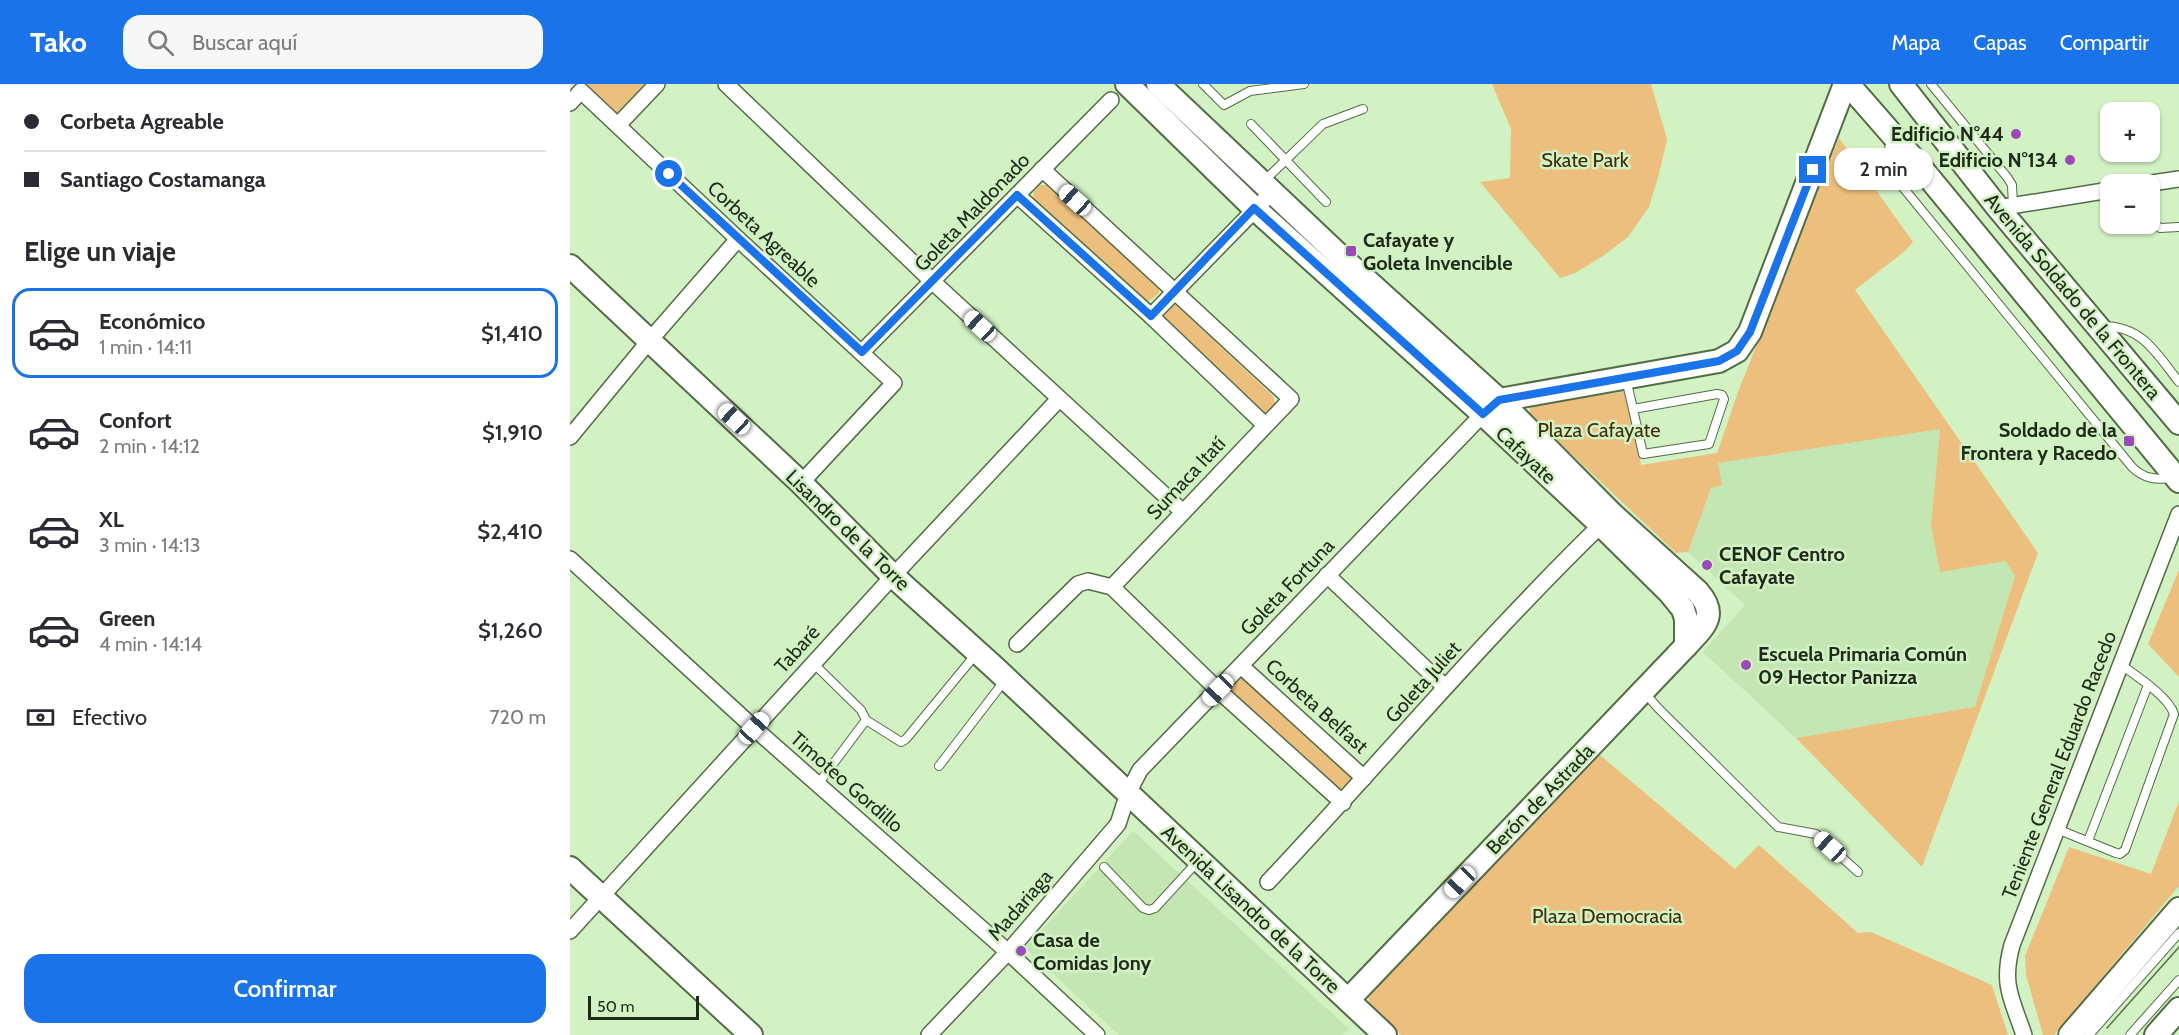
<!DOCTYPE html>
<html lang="es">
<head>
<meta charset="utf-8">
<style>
  :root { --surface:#fff; --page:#f7f7f7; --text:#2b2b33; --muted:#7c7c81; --line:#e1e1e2; --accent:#1a73e8 }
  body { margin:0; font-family:Cabin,sans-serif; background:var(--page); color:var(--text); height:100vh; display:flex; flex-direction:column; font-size:22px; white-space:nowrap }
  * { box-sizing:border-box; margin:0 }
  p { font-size:20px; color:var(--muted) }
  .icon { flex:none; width:33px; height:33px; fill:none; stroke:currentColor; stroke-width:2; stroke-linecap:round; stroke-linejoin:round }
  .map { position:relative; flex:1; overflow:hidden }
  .sheet { display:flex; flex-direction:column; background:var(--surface); width:570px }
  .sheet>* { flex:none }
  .guide { display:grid; align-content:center; height:132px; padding:0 24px; background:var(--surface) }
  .buttons { position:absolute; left:1530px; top:18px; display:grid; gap:12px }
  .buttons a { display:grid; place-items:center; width:60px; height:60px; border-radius:12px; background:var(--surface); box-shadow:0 2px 4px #0004; font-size:30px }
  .scale { position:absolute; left:18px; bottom:15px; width:111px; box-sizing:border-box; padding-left:6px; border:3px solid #1f2b1a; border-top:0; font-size:16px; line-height:21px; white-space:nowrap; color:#1f2b1a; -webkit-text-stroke:4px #d3f2c4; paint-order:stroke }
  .end { position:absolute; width:27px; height:27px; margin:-14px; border:8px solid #1a73e8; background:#fff; box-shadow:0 0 0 3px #fff }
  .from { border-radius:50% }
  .bubble { position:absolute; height:42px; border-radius:18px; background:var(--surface); box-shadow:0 2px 4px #0004; font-size:20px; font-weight:600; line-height:42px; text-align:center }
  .car { position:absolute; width:18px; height:36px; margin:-18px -9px; border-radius:8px; box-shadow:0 0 4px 2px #0007; background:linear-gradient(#fff 24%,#345 0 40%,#fff 0 76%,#345 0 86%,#fff 0) }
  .guide b { display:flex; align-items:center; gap:21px; height:57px; font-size:22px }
  .guide b+b { border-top:2px solid var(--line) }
  .guide i { width:15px; height:15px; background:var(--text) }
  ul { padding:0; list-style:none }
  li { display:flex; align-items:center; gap:18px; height:90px; margin:0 12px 9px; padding:0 12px; border:3px solid transparent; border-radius:18px }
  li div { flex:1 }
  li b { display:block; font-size:22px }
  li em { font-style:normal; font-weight:600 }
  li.on { border-color:var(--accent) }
  li>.icon { width:54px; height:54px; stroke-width:1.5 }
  h2 { padding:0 24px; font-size:27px; line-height:72px }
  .pay { display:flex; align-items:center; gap:15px; height:66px; padding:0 24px; font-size:22px }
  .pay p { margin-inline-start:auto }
  .action { display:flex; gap:12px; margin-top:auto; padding:12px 24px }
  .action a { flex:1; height:69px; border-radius:18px; background:var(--accent); color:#fff; font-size:24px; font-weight:600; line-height:69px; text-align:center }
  header { display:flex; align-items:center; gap:36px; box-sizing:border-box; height:84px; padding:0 30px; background:var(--accent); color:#fff }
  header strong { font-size:28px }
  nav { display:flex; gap:33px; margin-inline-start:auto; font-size:21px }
  .search { width:420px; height:54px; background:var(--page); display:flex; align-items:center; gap:15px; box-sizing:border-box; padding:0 21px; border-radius:18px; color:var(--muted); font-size:22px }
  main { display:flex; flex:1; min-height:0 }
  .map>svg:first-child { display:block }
</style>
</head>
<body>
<header>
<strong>Tako</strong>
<div class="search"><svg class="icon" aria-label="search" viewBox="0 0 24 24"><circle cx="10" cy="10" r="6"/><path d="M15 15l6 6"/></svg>Buscar aquí</div>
<nav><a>Mapa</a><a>Capas</a><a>Compartir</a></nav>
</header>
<main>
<section class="sheet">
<div class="guide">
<b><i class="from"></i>Corbeta Agreable</b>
<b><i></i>Santiago Costamanga</b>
</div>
<h2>Elige un viaje</h2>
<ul>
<li class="on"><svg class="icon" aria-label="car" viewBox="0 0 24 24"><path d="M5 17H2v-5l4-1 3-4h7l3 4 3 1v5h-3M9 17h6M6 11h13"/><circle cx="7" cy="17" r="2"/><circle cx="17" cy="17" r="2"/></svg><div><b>Económico</b><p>1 min · 14:11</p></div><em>$1,410</em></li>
<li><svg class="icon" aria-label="car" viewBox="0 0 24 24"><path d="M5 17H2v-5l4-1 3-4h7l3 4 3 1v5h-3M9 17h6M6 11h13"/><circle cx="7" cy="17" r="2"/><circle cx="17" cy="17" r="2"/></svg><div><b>Confort</b><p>2 min · 14:12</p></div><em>$1,910</em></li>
<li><svg class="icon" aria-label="car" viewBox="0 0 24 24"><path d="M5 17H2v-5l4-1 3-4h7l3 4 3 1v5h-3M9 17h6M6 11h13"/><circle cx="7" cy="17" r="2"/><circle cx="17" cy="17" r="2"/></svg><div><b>XL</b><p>3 min · 14:13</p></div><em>$2,410</em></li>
<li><svg class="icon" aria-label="car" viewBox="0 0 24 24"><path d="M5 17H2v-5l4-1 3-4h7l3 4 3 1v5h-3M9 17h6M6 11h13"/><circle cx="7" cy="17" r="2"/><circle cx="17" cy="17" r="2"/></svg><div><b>Green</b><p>4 min · 14:14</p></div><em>$1,260</em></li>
</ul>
<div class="pay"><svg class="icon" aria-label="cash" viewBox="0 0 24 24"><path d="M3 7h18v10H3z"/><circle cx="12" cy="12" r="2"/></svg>Efectivo<p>720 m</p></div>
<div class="action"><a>Confirmar</a></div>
</section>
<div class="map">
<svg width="1609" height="951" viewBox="0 0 1609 951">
  <rect width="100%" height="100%" fill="#d3f2c4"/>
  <!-- built -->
  <g fill="#c3e6b2">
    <path d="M1370,344L1361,442L1370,488L1437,477L1445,492L1405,624L1226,654L1133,568L1175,521L1118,468L1141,404L1147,379Z"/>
    <path d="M563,747L779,945L773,951H549L455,864Z"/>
  </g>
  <!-- green -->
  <g fill="#ecbf7e">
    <path d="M14,0H76L49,30Z"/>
    <path d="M922,0H1081L1097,55L1089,90L1079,123L1058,153L1033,172L1005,189L990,194L910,98L940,94L941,45Z"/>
    <path d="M1269,54L1343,158L1335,167L1285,206L1468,469L1352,783L1226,654L1405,623L1445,492L1436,477L1370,488L1361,442L1370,345L1148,379L1152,401L1141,404L1118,468L1106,469L959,330L961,321L1059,307L1071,381L1147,369L1168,308Z"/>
    <path d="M470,101H478L483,104L589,202V209L579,217L572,214L464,116L463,109Z"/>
    <path d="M600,220H605L703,312L706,324L695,331L691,329L595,234L593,228Z"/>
    <path d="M1609,486V593L1578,560Z"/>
    <path d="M671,582L794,694L773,719L648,606Z"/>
    <path d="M1030,671L1165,785L1189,761L1288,849L1301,848L1422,901L1438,951H831L799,920L798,907Z"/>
    <path d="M1609,717V802L1484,951H1473L1456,891L1455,872L1499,763L1581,790Z"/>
  </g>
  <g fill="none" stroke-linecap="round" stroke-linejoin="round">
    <!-- lane casing -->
    <g stroke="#526c45" stroke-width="10">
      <g id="lane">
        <path d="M633,0L654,21L680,7L734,0"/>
        <path d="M1361,0L1437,93L1442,101L1443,122"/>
        <path d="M681,40L756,118"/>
        <path d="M1321,56C1318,69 1315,79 1322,90L1562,383C1574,395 1586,396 1603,394"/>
        <path d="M693,98L753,40L793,25"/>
        <path d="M1580,137L1590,144L1609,143"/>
        <path d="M1532,242C1573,242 1586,269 1609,298"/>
        <path d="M1056,295L1063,325"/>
        <path d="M1147,310L1152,311L1154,315L1139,360L1073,370L1063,325Z"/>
        <path d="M243,579L291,626L296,636L331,658L336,655L406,570"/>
        <path d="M1075,609L1088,624L1208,743L1246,750L1288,788"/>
        <path d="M369,682L435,596"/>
        <path d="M248,700L296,636"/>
        <path d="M1487,745L1546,769L1550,770L1555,766L1604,630C1598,612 1565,591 1550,580"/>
        <path d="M1518,757L1578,601"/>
        <path d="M534,783L573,824L579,826L585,824L628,777"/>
        <path d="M1519,951L1609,849"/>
        <path d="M1560,951L1609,896"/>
      </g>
    </g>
    <!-- street casing -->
    <g stroke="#526c45" stroke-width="18">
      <g id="street">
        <path d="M156,0L363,198L613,428"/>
        <path d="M0,19L11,7L168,155L324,299L231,399"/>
        <path d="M48,41L87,0"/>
        <path d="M472,85L721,315L542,503"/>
        <path d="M1575,100L1609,95"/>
        <path d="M447,111L581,232L695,341"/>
        <path d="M1428,124L1540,106"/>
        <path d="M581,232L702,108"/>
        <path d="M292,268L541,16"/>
        <path d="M0,353L80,256L168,155"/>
        <path d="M0,475L184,644L438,868L527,951"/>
        <path d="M757,491L875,603"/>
        <path d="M447,560L508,500L518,497L542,503L648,606L773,719"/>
        <path d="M671,582L794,694"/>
        <path d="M698,798C811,678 917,551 1036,436"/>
        <path d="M0,847L323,492L489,315"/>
        <path d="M359,951L438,868L548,740L558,709L570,686L913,330"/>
        <path d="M1454,951C1442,915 1431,901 1442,861L1609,430"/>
      </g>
    </g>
    <!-- secondary casing -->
    <g stroke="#526c45" stroke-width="26">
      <g id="secondary">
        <path d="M557,0L684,124L913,330L1031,441L1100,509L1113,525L1116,535V562"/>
        <path d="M588,0L772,174L929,316L1042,430L1128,508C1149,532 1133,543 1116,562L778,916"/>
        <path d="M1278,0L1347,79L1609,397"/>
        <path d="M1331,0L1428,124L1609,339"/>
        <path d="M0,182L231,399L323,492L425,584L815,951"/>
        <path d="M920,324L929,316L1149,277L1167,267L1180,248L1275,0"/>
        <path d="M0,784L181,951"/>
        <path d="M1500,951L1609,825"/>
        <path d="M1586,951L1609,925"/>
      </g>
    </g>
    <!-- lane -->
    <use href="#lane" stroke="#fff" stroke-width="8"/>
    <!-- street -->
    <use href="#street" stroke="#fff" stroke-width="15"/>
    <!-- secondary -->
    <use href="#secondary" stroke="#fff" stroke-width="22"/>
    <!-- tram -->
    <path stroke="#5d7055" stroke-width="1.5" d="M1537,944L1609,863"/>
  </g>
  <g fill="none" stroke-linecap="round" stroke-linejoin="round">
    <!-- route -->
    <path stroke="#1a73e8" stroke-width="8" d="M99,90L292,268L447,111L581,232L684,124L913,330L929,316L1149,277L1167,267L1180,248L1243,86"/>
  </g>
  <!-- markers -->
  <g fill="#9a49b8" stroke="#d3f2c4" stroke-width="2">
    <circle cx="1446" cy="50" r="6"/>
    <circle cx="1500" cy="76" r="6"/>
    <rect x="775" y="161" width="12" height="12" rx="3"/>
    <rect x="1553" y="351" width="12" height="12" rx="3"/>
    <circle cx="1137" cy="481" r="6"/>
    <circle cx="1176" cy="581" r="6"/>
    <circle cx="451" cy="867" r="6"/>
  </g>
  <g text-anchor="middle" stroke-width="5" stroke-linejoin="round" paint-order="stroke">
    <!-- poi labels -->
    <g font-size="20" font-weight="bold" fill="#1f2b1a" stroke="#d3f2c4" text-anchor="start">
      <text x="1434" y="57" text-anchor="end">Edificio N°44</text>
      <text x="1488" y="83" text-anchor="end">Edificio N°134</text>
      <text x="793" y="163">Cafayate y<tspan x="793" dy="23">Goleta Invencible</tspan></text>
      <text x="1547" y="353" text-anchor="end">Soldado de la<tspan x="1547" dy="23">Frontera y Racedo</tspan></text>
      <text x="1149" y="477">CENOF Centro<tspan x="1149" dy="23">Cafayate</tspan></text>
      <text x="1188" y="577">Escuela Primaria Común<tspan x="1188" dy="23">09 Hector Panizza</tspan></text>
      <text x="463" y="863">Casa de<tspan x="463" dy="23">Comidas Jony</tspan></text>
    </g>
    <!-- park labels -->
    <g font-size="20" fill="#412c0a" stroke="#d3f2c4">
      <text x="1015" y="83">Skate Park</text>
      <text x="1029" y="353">Plaza Cafayate</text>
      <text x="1037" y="839">Plaza Democracia</text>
    </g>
    <!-- street labels -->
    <g font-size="20" fill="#1f2b1a" stroke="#d3f2c4">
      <text transform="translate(402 128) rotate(-46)" y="7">Goleta Maldonado</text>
      <text transform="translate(194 150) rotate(43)" y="7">Corbeta Agreable</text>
      <text transform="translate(1503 212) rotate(50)" y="7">Avenida Soldado de la Frontera</text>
      <text transform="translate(956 371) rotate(43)" y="7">Cafayate</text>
      <text transform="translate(616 394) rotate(-47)" y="7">Sumaca Itatí</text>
      <text transform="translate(278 446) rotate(44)" y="7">Lisandro de la Torre</text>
      <text transform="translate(717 503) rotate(-46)" y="7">Goleta Fortuna</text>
      <text transform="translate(227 565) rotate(-48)" y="7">Tabaré</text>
      <text transform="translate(853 598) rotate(-48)" y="7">Goleta Juliet</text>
      <text transform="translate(747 622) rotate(42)" y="7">Corbeta Belfast</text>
      <text transform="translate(1489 681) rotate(-69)" y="7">Teniente General Eduardo Racedo</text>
      <text transform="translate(277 698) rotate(41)" y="7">Timoteo Gordillo</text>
      <text transform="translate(970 715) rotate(-46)" y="7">Berón de Astrada</text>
      <text transform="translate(450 821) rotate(-49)" y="7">Madariaga</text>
      <text transform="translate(681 825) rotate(43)" y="7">Avenida Lisandro de la Torre</text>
    </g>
  </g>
</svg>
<div class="buttons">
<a>+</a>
<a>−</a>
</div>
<div class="scale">50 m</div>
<i class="end from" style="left:99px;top:90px"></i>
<i class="end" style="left:1243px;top:86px"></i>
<div class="bubble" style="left:1264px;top:64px;width:99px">2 min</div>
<i class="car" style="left:505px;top:116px;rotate:312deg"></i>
<i class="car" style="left:410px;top:242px;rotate:313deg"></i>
<i class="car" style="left:164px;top:335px;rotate:313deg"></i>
<i class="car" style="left:648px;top:606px;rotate:224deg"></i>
<i class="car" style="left:184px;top:644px;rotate:42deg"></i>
<i class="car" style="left:1260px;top:763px;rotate:312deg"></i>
<i class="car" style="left:890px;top:798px;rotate:224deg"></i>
</div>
</main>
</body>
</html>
